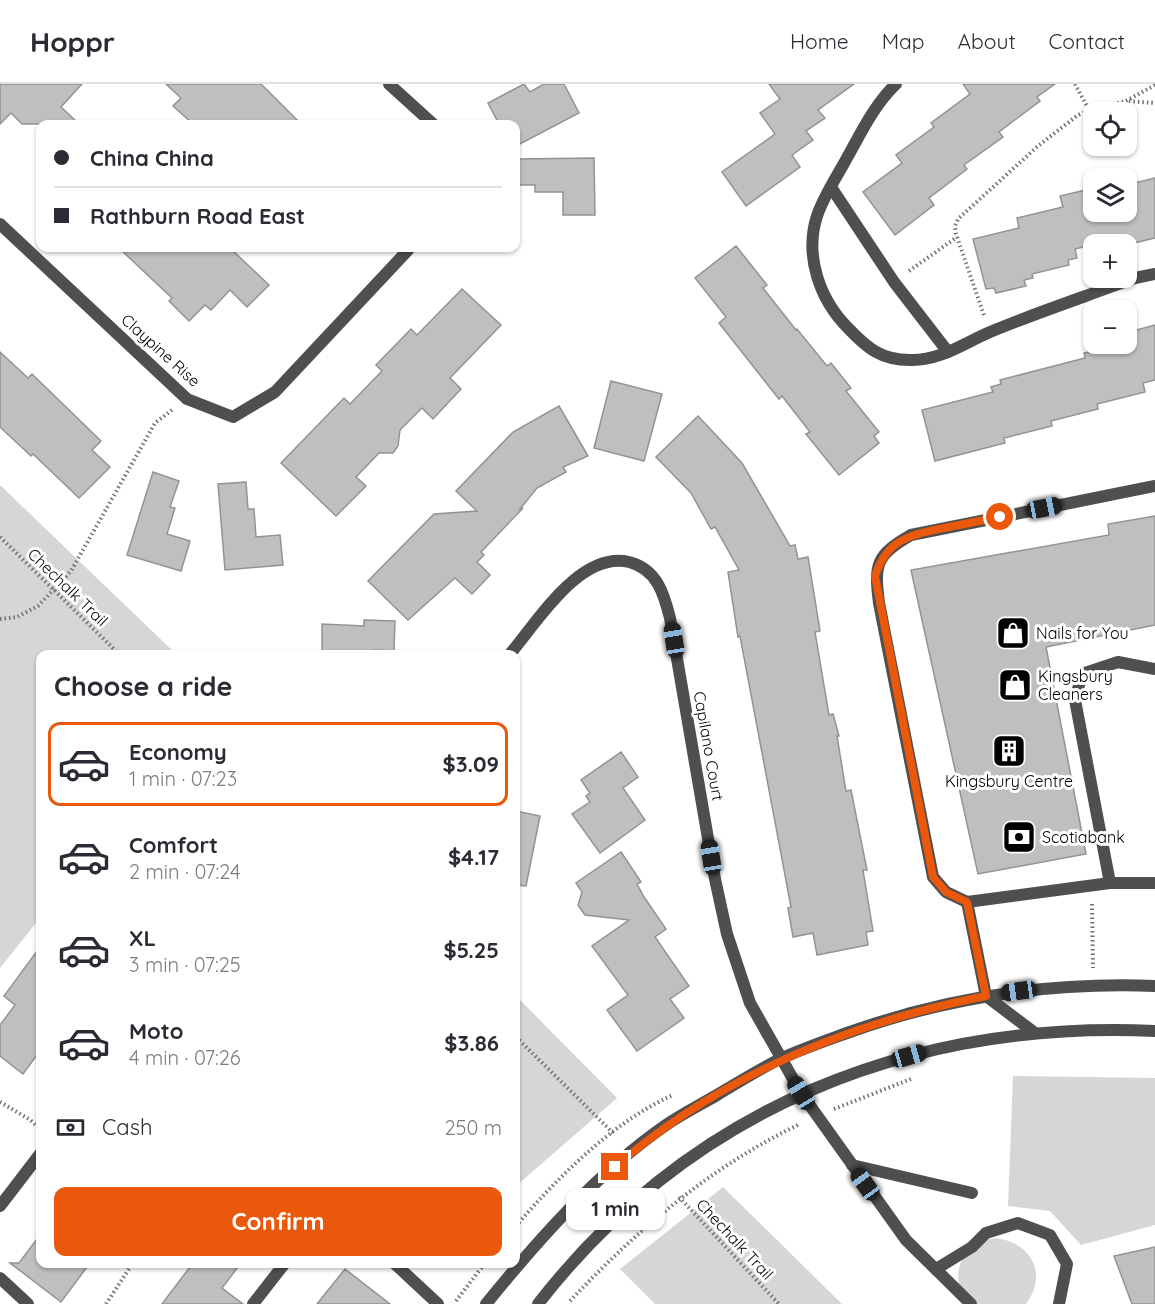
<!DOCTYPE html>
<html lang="en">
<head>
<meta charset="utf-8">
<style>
  :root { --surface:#fff; --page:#f2f2f3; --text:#2b2b33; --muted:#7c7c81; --line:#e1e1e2; --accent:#ea580c }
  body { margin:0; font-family:Quicksand,sans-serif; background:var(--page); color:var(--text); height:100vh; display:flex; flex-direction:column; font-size:22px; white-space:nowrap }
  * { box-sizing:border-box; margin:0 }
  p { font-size:20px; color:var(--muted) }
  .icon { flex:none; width:33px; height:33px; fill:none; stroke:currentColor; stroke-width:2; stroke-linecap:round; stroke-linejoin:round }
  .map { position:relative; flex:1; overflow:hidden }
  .details { position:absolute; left:36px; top:566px; width:484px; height:618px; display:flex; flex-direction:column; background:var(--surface); border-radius:12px; box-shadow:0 2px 4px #0004 }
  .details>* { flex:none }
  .hud { position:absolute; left:36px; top:36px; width:484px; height:132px; border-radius:12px; box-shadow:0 2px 4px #0004; display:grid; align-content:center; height:132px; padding:0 18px; background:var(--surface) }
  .tools { position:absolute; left:1083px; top:18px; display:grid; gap:12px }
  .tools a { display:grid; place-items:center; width:54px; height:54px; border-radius:12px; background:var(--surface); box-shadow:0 2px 4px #0004; font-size:30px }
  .end { position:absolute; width:27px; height:27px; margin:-14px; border:8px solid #ea580c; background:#fff; box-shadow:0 0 0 3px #fff }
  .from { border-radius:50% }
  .bubble { position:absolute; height:42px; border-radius:12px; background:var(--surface); box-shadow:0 2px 4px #0004; font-size:20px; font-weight:800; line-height:42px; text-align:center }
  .car { position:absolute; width:18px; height:36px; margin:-18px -9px; border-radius:8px; box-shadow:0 0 4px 2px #0007; background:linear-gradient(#222 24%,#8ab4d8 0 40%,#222 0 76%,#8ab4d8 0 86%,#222 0) }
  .hud b { display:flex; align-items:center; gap:21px; height:57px; font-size:22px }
  .hud b+b { border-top:2px solid var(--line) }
  .hud i { width:15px; height:15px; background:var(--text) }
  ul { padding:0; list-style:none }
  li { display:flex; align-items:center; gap:18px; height:84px; margin:0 12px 9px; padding:0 6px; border:3px solid transparent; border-radius:12px }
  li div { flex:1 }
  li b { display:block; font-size:22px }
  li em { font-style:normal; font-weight:800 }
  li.current { border-color:var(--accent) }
  li>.icon { width:54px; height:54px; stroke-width:1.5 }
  h2 { padding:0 18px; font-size:27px; line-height:72px }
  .pay { display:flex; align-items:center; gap:15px; height:66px; padding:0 18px; font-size:22px }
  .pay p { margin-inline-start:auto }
  .primary-button { display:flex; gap:12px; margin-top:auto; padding:12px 18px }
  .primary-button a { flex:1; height:69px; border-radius:12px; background:var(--accent); color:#fff; font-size:24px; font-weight:800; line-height:69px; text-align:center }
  header { display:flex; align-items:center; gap:36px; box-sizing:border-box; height:84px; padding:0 30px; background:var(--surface); border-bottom:2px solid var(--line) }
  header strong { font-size:28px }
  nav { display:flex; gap:33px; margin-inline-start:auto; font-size:21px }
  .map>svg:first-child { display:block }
</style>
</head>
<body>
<header>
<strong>Hoppr</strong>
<nav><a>Home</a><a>Map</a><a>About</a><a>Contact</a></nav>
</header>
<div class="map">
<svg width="1155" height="1220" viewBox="0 0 1155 1220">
  <rect width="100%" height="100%" fill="#fff"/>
  <!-- green -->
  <g fill="#d6d6d6">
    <path d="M0,401L176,570H40V834L0,884Z"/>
    <path d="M516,912L617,1014L516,1102Z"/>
    <path d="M1013,992L1155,994V1141L1081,1161L1050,1127L1008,1122Z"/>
    <path d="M723,1103L842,1220H655L620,1185Z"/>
    <path d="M996,1154C1032,1159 1048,1190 1026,1220H968C947,1191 961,1160 996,1154Z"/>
  </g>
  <!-- building -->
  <g fill="#bfbfbf" stroke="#939393" stroke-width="1.5">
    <path d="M0,0H82L61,23L79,40H22L11,29L0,40Z"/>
    <path d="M166,0H261L301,40H193L173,22L181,14Z"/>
    <path d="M524,0L530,8L544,0H564L579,29L516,62V40H499L488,19Z"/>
    <path d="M769,0H854L818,26L825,34L806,47L813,56L792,71L800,83L746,122L722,88L775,50L760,29L780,15Z"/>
    <path d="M963,0H1055L1037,13L1040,17L999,48L1003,53L964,81L967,85L929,114L934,121L895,151L863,108L902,79L896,71L934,43L931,39L970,10Z"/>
    <path d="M594,74L595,131H563V108H535V101H516V75Z"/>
    <path d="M1155,94V154L1134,159L1133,154L1124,156L1123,153L1075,165L1077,174L1068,176L1069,181L1032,190L1033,194L1024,196L1026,202L996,209L994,204L986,205L973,155L1019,144L1017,134L1063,123L1060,112L1094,104V128H1126V101Z"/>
    <path d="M736,162L767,201L763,204L796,246L797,245L827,282L831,279L851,304L846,307L879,348L874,352L879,359L839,391L806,350L810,348L782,312L779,315L719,239L726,233L695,194Z"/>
    <path d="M119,164H230L269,201L247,223L230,206L211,226L205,221L189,237L169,217L172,214Z"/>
    <path d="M462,205L501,241L450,294L461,305L433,335L422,324L400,346L398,362L393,369H379L356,393L366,402L336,432L281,379L344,314L350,320L382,287L376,281L411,245L417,251Z"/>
    <path d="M1155,241V296L1143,299L1145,308L1097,320L1098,325L1051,337L1052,342L1004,354L1005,359L935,377L922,326L993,308L991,303L1001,300L1000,296L1085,274L1084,269L1131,258L1129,248Z"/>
    <path d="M0,268L28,294L32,290L101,357L92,366L110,383L79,414L33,370L31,372L0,343Z"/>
    <path d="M611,297L662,310L644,377L594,364Z"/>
    <path d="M559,322L588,372L563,383L566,388L537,404L520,425L523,424L481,468L484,471L477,478L490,491L472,510L455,494L408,536L368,497L434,430L477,427L456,407L513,348Z"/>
    <path d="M698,332L742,379L790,462L795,461L798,475L808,473L820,547L815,548L829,631L833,630L839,652H837L846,707L851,706L867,786H863L873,847L866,848L868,861L817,871L813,849L793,853L788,824L791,823L740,552L738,553L728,488L739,486L715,443L711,445L691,409L656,373Z"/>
    <path d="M153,388L179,397L170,423L175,424L167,450L190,457L181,487L127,471Z"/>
    <path d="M246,398L248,425H254L256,453L280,451L283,481L225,486L218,400Z"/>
    <path d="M1155,432V541L1046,563L1086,770L978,790L911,486L1109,451L1108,440Z"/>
    <path d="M364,536L395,537L394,567L374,566V570H322V540L364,542Z"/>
    <path d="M621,668L638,693L623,704L645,736L600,769L572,730L590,718L586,712L590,709L581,696Z"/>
    <path d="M516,727L540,732L526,802L516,801Z"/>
    <path d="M621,768L641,798L637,800L644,813L666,845L655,853L689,902L670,915L684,934L637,967L607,926L628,911L592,862L629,836L585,831L578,821L582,808L576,799Z"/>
    <path d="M40,863V967L23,990L0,972V941L15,921L4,912Z"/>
    <path d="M40,1151V1179H90L61,1218L10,1179H19Z"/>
    <path d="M1155,1163V1220H1132L1114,1172Z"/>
    <path d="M193,1179H241L222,1204L243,1220H162Z"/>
    <path d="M345,1185L390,1220H317Z"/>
  </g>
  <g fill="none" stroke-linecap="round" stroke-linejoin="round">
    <!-- path -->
    <g stroke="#717171" stroke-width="4" stroke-dasharray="1.5 3" stroke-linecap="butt">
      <path d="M1075,0L1089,26"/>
      <path d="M1155,1L1126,17L1155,19"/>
      <path d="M909,187L957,153"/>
      <path d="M984,231L956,150L955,142L958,135L1038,62L1078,31L1093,25L1126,17"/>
      <path d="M0,453L119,570"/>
      <path d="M0,535L17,533L38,522L71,487L155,339L172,326"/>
      <path d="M1092,820L1093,884"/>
      <path d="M516,953L613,1049"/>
      <path d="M0,1018L29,1035L40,1045"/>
      <path d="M834,1025L911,995"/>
      <path d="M679,1113L779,1220"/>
      <path d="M516,1142C558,1093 614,1037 673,1011"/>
      <path d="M456,1217L485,1179"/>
      <path d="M570,1217C637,1146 710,1083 800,1040"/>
      <path d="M106,1220L133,1179"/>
    </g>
    <!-- service -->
    <g stroke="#4f4f4f" stroke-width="12">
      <path d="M896,0C875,20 862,47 848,72C838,91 824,111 817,132C804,172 820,216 848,244C867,264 881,276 910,276C940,277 964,259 990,248C1038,228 1087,212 1135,194L1155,190"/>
      <path d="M831,103L894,198L948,268"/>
      <path d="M1110,799L1075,616L1082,590L1118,578L1155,585"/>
      <path d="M967,818L946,808L933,793L879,519C874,480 876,471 911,451L1155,402"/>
      <path d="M1035,949L986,912L967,818L1110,799H1155"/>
      <path d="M801,1009L906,1156L971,1220"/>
      <path d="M852,1081L972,1109"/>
      <path d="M0,1122L40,1070"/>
      <path d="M394,1179L438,1220"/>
      <path d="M936,1185L972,1163L986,1149L1018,1139L1050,1151L1067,1180L1059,1220"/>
      <path d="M0,1194L28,1220"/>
      <path d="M253,1220L285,1179"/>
    </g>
    <!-- minor -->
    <g stroke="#4f4f4f" stroke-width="12">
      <path d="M389,0L433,40"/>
      <path d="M0,140L187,315L233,333L275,308L410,164"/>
      <path d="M510,570C538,537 580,467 629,478C657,485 664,510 670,534L715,795L727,850L750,919L801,1009"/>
    </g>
    <!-- tertiary -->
    <g stroke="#4f4f4f" stroke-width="12">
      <path d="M486,1220C538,1156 598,1088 666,1041C682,1030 700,1021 717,1011C737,999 758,986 780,975C802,965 825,957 847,949C947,913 1050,898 1155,902"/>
      <path d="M538,1220C690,1024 910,936 1155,947"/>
    </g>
  </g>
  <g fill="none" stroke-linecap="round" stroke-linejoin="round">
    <!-- route -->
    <path stroke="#ea580c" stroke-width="8" d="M615,1083C721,991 849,939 986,912L967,818L946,808L933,793L875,492C887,455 910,451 944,444C963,440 981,437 1000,433"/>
  </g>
  <!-- icons -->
  <defs>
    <g id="shop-square" transform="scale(1.725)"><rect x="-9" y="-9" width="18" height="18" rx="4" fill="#000" stroke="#fff"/><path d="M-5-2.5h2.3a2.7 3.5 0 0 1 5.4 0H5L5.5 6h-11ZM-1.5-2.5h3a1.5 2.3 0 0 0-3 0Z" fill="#fff"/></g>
    <g id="building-square" transform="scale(1.725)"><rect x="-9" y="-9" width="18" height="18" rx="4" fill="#000" stroke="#fff"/><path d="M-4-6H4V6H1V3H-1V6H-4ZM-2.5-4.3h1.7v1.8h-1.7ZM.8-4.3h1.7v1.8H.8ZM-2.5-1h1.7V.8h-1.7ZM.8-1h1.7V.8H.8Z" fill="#fff"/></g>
    <g id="bank-square" transform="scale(1.725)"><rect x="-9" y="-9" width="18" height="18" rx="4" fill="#000" stroke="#fff"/><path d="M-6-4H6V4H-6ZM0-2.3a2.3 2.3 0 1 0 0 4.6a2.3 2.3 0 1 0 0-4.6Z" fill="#fff"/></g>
  </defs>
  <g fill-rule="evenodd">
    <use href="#shop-square" x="1013" y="549"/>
    <use href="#shop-square" x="1015" y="601"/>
    <use href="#building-square" x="1009" y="667"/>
    <use href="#bank-square" x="1019" y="753"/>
  </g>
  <g text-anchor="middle" stroke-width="6" stroke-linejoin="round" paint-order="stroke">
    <!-- street labels -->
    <g font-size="16" fill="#000" stroke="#fff">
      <text transform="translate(161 266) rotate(42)" y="6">Claypine Rise</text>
      <text transform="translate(68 503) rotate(44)" y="6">Chechalk Trail</text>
      <text transform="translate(709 662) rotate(80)" y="6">Capilano Court</text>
      <text transform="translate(735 1155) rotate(47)" y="6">Chechalk Trail</text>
    </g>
    <!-- poi labels -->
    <g font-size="16" fill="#000" stroke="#fff" text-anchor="start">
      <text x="1036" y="555">Nails for You</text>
      <text x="1038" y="598">Kingsbury<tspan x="1038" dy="18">Cleaners</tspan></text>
      <text x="1009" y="703" text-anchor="middle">Kingsbury Centre</text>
      <text x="1042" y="759">Scotiabank</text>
    </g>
  </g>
</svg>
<div class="tools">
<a><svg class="icon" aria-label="locate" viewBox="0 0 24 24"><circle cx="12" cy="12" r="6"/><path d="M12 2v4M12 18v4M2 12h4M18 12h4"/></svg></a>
<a><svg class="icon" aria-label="layers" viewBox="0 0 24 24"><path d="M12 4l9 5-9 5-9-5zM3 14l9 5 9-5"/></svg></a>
<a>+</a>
<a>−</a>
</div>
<i class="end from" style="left:1000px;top:433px"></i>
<i class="end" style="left:615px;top:1083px"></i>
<div class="bubble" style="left:566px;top:1104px;width:99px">1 min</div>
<i class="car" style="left:1044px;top:424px;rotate:79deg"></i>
<i class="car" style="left:674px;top:556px;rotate:351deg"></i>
<i class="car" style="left:711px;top:773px;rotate:351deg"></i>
<i class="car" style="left:1019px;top:907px;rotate:262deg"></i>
<i class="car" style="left:909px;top:972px;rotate:74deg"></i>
<i class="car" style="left:801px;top:1009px;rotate:329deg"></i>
<i class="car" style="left:865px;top:1100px;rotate:324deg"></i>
<div class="hud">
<b><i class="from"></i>China China</b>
<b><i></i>Rathburn Road East</b>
</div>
<section class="details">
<h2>Choose a ride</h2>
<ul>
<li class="current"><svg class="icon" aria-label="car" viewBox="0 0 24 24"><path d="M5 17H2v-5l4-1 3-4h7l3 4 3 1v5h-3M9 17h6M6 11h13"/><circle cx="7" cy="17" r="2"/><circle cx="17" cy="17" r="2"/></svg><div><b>Economy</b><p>1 min · 07:23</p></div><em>$3.09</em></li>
<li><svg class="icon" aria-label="car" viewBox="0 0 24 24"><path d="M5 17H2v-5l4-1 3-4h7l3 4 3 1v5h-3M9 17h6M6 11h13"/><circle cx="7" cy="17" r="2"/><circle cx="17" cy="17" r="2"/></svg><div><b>Comfort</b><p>2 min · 07:24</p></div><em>$4.17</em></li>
<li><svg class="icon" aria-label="car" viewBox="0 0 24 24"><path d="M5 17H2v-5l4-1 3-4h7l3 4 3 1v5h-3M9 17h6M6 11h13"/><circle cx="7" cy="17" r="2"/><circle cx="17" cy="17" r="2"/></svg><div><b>XL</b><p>3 min · 07:25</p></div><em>$5.25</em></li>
<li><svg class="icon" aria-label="car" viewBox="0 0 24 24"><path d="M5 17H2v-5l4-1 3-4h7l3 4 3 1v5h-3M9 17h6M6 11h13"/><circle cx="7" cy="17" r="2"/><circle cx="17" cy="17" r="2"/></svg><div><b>Moto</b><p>4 min · 07:26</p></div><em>$3.86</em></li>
</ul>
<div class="pay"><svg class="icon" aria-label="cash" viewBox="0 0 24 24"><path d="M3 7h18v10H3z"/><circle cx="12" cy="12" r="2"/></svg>Cash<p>250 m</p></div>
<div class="primary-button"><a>Confirm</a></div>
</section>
</div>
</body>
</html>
